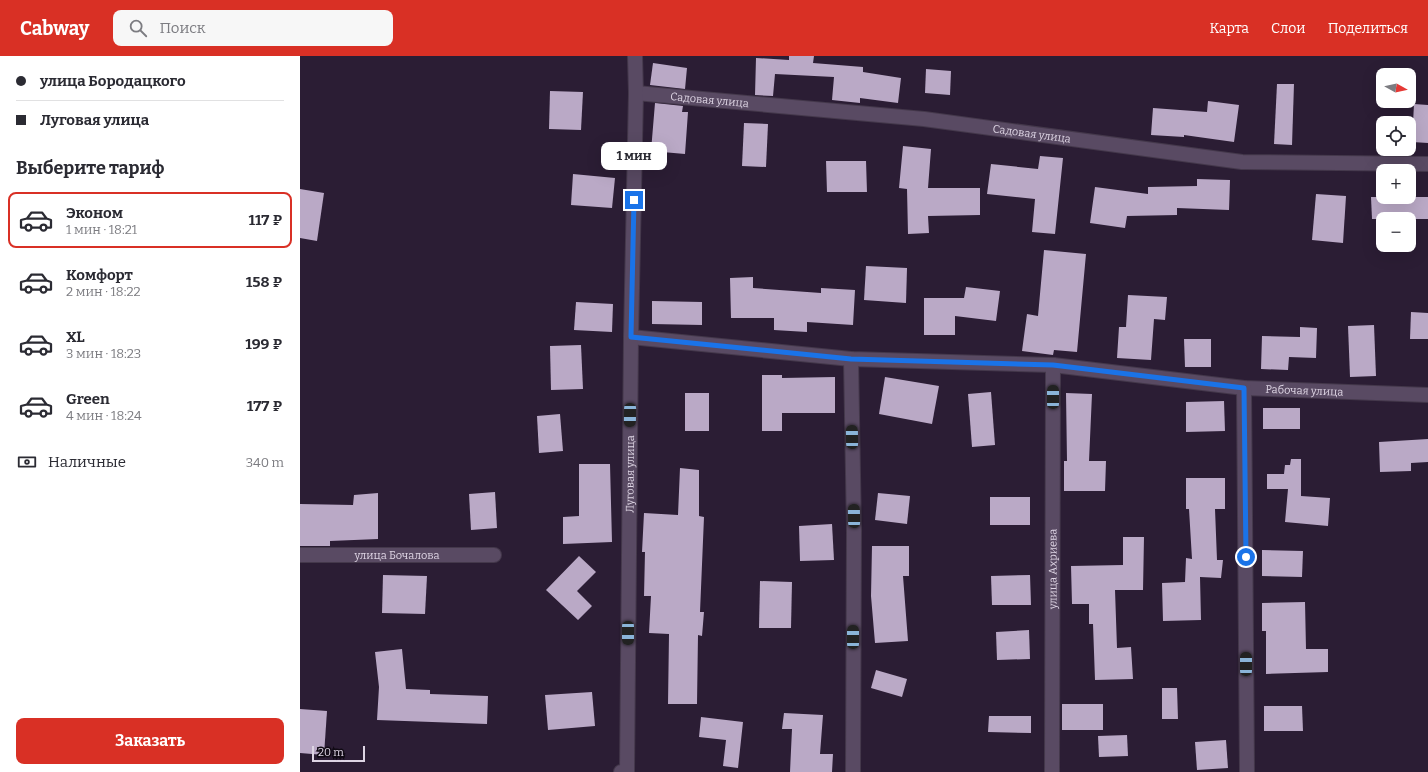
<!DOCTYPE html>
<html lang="ru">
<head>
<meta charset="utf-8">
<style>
  :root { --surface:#fff; --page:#f7f7f7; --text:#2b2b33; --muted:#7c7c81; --line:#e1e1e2; --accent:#d93025 }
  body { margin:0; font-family:Bitter,serif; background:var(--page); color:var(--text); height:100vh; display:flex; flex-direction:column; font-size:15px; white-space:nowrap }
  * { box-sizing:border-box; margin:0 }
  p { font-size:13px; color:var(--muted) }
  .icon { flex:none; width:22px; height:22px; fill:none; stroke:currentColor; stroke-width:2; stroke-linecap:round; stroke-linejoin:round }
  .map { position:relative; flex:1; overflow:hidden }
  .sheet { display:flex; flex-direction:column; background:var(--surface); width:300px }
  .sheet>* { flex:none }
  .banner { display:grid; align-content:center; height:88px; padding:0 16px; background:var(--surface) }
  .needle { width:26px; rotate:98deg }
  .buttons { position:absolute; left:1076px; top:12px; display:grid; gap:8px }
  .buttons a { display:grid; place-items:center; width:40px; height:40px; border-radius:8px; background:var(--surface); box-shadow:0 4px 16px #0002; font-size:20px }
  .scale { position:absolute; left:12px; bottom:10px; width:53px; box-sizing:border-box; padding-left:4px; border:2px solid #ded5e4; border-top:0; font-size:11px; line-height:14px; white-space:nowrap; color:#ded5e4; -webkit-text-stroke:3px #100a14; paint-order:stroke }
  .end { position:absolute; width:18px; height:18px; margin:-9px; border:5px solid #1a73e8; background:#fff; box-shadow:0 0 0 2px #fff }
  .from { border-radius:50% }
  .bubble { position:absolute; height:28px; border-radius:8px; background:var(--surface); box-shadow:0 4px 16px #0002; font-size:13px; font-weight:700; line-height:28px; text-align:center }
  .car { position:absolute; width:12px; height:24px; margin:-12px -6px; border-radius:5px; box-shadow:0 0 3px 1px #0007; background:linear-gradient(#222 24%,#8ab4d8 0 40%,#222 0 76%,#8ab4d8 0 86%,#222 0) }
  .banner b { display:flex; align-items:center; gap:14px; height:38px; font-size:15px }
  .banner b+b { border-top:1px solid var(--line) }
  .banner i { width:10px; height:10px; background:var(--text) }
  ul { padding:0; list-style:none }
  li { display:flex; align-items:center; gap:12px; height:56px; margin:0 8px 6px; padding:0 8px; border:2px solid transparent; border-radius:8px }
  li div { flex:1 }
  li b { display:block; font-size:15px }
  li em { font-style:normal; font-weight:700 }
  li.selected { border-color:var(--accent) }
  li>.icon { width:36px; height:36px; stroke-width:1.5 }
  h2 { padding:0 16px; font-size:18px; line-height:48px }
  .pay { display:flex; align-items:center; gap:10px; height:44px; padding:0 16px; font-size:15px }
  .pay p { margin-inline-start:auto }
  .cta { display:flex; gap:8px; margin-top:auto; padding:8px 16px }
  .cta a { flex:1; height:46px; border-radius:8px; background:var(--accent); color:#fff; font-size:16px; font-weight:700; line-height:46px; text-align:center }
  header { display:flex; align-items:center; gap:24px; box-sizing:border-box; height:56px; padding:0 20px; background:var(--accent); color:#fff }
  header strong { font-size:19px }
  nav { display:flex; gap:22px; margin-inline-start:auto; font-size:14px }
  .search { width:280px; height:36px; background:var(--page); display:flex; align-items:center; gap:10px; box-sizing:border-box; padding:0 14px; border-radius:8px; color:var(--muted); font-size:15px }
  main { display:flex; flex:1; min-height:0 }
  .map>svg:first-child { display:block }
</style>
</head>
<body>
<header>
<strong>Cabway</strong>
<div class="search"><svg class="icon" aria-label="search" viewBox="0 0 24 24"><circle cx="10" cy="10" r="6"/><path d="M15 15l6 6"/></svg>Поиск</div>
<nav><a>Карта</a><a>Слои</a><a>Поделиться</a></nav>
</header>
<main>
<section class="sheet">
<div class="banner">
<b><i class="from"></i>улица Бородацкого</b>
<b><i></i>Луговая улица</b>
</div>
<h2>Выберите тариф</h2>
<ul>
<li class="selected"><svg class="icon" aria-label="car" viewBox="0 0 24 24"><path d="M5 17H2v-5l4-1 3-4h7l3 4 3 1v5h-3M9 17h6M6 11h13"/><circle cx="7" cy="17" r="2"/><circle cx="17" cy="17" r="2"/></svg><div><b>Эконом</b><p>1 мин · 18:21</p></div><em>117 ₽</em></li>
<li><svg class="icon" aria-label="car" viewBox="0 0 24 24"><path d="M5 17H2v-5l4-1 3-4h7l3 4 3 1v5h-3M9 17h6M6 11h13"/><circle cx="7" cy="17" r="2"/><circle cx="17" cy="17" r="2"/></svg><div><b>Комфорт</b><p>2 мин · 18:22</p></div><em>158 ₽</em></li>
<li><svg class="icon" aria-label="car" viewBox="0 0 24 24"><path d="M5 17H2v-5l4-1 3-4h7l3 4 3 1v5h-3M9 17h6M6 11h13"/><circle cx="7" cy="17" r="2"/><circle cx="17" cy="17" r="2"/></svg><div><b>XL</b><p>3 мин · 18:23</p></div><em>199 ₽</em></li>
<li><svg class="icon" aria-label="car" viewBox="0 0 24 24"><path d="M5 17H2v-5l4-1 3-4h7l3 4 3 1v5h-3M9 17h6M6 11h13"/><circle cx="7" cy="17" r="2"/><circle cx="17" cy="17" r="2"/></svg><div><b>Green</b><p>4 мин · 18:24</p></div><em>177 ₽</em></li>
</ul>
<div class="pay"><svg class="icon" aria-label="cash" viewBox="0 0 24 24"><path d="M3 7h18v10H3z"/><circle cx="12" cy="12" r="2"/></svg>Наличные<p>340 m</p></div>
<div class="cta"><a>Заказать</a></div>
</section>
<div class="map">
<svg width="1128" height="716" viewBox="0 0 1128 716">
  <rect width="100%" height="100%" fill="#2b1d34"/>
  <!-- building -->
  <g fill="#baa9c6">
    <path d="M489,0H514L513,7L563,11V16L601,22L598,47L560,42V47L532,44L534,21L475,18L473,40L455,39L456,2L489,4Z"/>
    <path d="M353,7L387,12L385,33L350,29Z"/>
    <path d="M626,13L651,15L650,39L625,37Z"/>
    <path d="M977,28H994L992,89L974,88Z"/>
    <path d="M250,35L283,36L281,74L249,73Z"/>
    <path d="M908,45L939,49L934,86L884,79V81L851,79L853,52L907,56Z"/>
    <path d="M355,47L383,50L382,56H388L385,98L351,95Z"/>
    <path d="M1114,48L1128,49V87L1112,86Z"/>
    <path d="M444,67L468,68L466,111L442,110Z"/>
    <path d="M603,90L631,93L628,132H680V159L628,160L629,177L608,178L607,133L599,132Z"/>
    <path d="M740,100L763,102L755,178L732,176L735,143L687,138L691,108L738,113Z"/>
    <path d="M526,105H566L567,136H527Z"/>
    <path d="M273,118L315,122L312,152L271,149Z"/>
    <path d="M897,123L930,124L929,154L877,152V159L827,160L825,172L790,167L795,131L848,138V131L897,130Z"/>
    <path d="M0,133L24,137L17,185L0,182Z"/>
    <path d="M1016,138L1046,140L1043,187L1012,184Z"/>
    <path d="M1071,141H1128V163H1072Z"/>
    <path d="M744,194L786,198L777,296L754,294L753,299L722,295L727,258L738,260Z"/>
    <path d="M566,210L607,212L606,247L564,244Z"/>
    <path d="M453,221V232L521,237V232L555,234L553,269L507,266V276L474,274V262H431L430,222Z"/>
    <path d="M666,231L700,235L696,265L655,260V279H624V242H664Z"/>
    <path d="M828,239L867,241L865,264L854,263L851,304L817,302L819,271H826Z"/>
    <path d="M352,245L402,246V269L352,268Z"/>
    <path d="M276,246L313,248L312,276L274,274Z"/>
    <path d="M1111,256L1128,257V283H1110Z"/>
    <path d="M1074,269L1076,320L1050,321L1048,270Z"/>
    <path d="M1000,271L1017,272L1016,302L989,301L988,314L961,313L962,280L1000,281Z"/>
    <path d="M884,283H911V311H885Z"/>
    <path d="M281,289L283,333L251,334L250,290Z"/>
    <path d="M462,319H482V322L535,321V357H482V375H462Z"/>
    <path d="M585,321L639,330L632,368L579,358Z"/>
    <path d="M691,336L695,389L672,391L668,338Z"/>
    <rect x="385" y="337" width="24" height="38"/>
    <path d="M766,337L792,338L789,405H806L805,435H764V405H767Z"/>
    <path d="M924,345L925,375L886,376V346Z"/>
    <rect x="963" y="352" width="37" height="21"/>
    <path d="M260,358L263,395L239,397L237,360Z"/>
    <path d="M1128,383V406L1111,407V415L1080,416L1079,386Z"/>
    <path d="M991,403H1001V440L1030,442L1028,470L985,466L988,433H967V418H984L985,409H990Z"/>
    <path d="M279,408H310L312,486L263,488V461L279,460Z"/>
    <path d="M380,412L399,414V460L404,461L400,556H404L402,580L398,579L397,648H368L369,578L349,577L351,540H344L345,496H342L344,457L378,459Z"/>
    <path d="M886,422H925V453H915L917,504H923L921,522L900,521L901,564L863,565L862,527L885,526L886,502L892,503L889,453H886Z"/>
    <path d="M195,436L197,472L171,474L169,438Z"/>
    <path d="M78,437V483L30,485V490H0V448L53,449L54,439Z"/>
    <path d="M578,437L610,440L607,468L575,464Z"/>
    <rect x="690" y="441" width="40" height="28"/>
    <path d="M532,468L534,504L500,505L499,470Z"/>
    <path d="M823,481H844L843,534H815L817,592L831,591L833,623L795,624L793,568H789V548H772L771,510L823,509Z"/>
    <path d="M572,490H609V520H603L608,585L575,587L571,540Z"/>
    <path d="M962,494L1003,495L1002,521L962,520Z"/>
    <path d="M279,500L296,516L277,535L292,550L278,564L246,534Z"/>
    <path d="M83,519L127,520L125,558L82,557Z"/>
    <path d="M730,519L731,549H692L691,520Z"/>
    <path d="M460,525L492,526L491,572H459Z"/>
    <path d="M1005,546L1006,593H1028V616L966,618V575H962V547Z"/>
    <path d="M729,574L730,603L697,604L696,576Z"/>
    <path d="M102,593L106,633L130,634V638L188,640L187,668L77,664L79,631L75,596Z"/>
    <path d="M576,614L607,623L602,641L571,632Z"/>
    <path d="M862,632H877L878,663H862Z"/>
    <path d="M292,636L295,670L248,674L245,639Z"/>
    <rect x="762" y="648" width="41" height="26"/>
    <path d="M964,650H1002L1003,675H964Z"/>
    <path d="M0,653L27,655L24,699L0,697Z"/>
    <path d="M484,657L523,659L520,698H533L532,716H490L492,673H482Z"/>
    <path d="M689,660H731V677L688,676Z"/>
    <path d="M401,661L443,666L438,712L423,710L426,684L399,681Z"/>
    <path d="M827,679L828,700L799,701L798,680Z"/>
    <path d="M926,684L928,712L897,714L895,686Z"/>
  </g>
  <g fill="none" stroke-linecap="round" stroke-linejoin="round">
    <!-- street casing -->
    <g stroke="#44384b" stroke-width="16">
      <g id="street">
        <path id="s1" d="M336,37L624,63L942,106L1128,108"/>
        <path id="s2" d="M331,281L551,303L753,309L944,332L1128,339"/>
        <path d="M551,303L554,475L553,716"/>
        <path d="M944,332L947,716"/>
        <path id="s3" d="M0,499H194"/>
        <path id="s4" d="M321,716H327L331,281L336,37L335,0"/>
        <path id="s5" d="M752,716L753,309"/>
      </g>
    </g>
    <!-- street -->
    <use href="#street" stroke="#594a63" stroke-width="14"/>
  </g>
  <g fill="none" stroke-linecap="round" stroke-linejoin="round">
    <!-- route -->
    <path stroke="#1a73e8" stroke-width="5" d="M334,144L331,281L551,303L753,309L944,332L946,501"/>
  </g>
  <g text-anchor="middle" stroke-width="4" stroke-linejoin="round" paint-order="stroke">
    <!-- street labels -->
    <g font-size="11" fill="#ded5e4" stroke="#100a14">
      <text dy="4" stroke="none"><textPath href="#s1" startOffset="74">Садовая улица</textPath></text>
      <text dy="4" stroke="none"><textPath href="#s1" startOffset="398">Садовая улица</textPath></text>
      <text dy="4" stroke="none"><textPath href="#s2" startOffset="676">Рабочая улица</textPath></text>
      <text dy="4" stroke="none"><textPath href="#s4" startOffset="304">Луговая улица</textPath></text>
      <text dy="4" stroke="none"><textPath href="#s3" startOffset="97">улица Бочалова</textPath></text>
      <text dy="4" stroke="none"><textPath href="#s5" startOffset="203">улица Ахриева</textPath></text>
    </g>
  </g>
</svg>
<div class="buttons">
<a><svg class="needle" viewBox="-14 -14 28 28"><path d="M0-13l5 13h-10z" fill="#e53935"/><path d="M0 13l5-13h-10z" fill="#7c7c81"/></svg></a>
<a><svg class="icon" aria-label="locate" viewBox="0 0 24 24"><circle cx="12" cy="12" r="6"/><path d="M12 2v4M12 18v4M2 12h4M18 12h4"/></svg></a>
<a>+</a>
<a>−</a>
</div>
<div class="scale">20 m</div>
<i class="end from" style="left:946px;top:501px"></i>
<i class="end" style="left:334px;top:144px"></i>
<div class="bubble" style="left:301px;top:86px;width:66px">1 мин</div>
<i class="car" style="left:753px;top:341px;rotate:0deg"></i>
<i class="car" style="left:330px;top:359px;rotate:181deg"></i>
<i class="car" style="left:552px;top:381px;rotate:359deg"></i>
<i class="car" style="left:554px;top:460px;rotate:359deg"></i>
<i class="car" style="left:328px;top:577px;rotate:180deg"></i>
<i class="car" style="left:553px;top:581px;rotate:0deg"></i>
<i class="car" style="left:946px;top:608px;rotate:0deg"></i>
</div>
</main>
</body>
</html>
